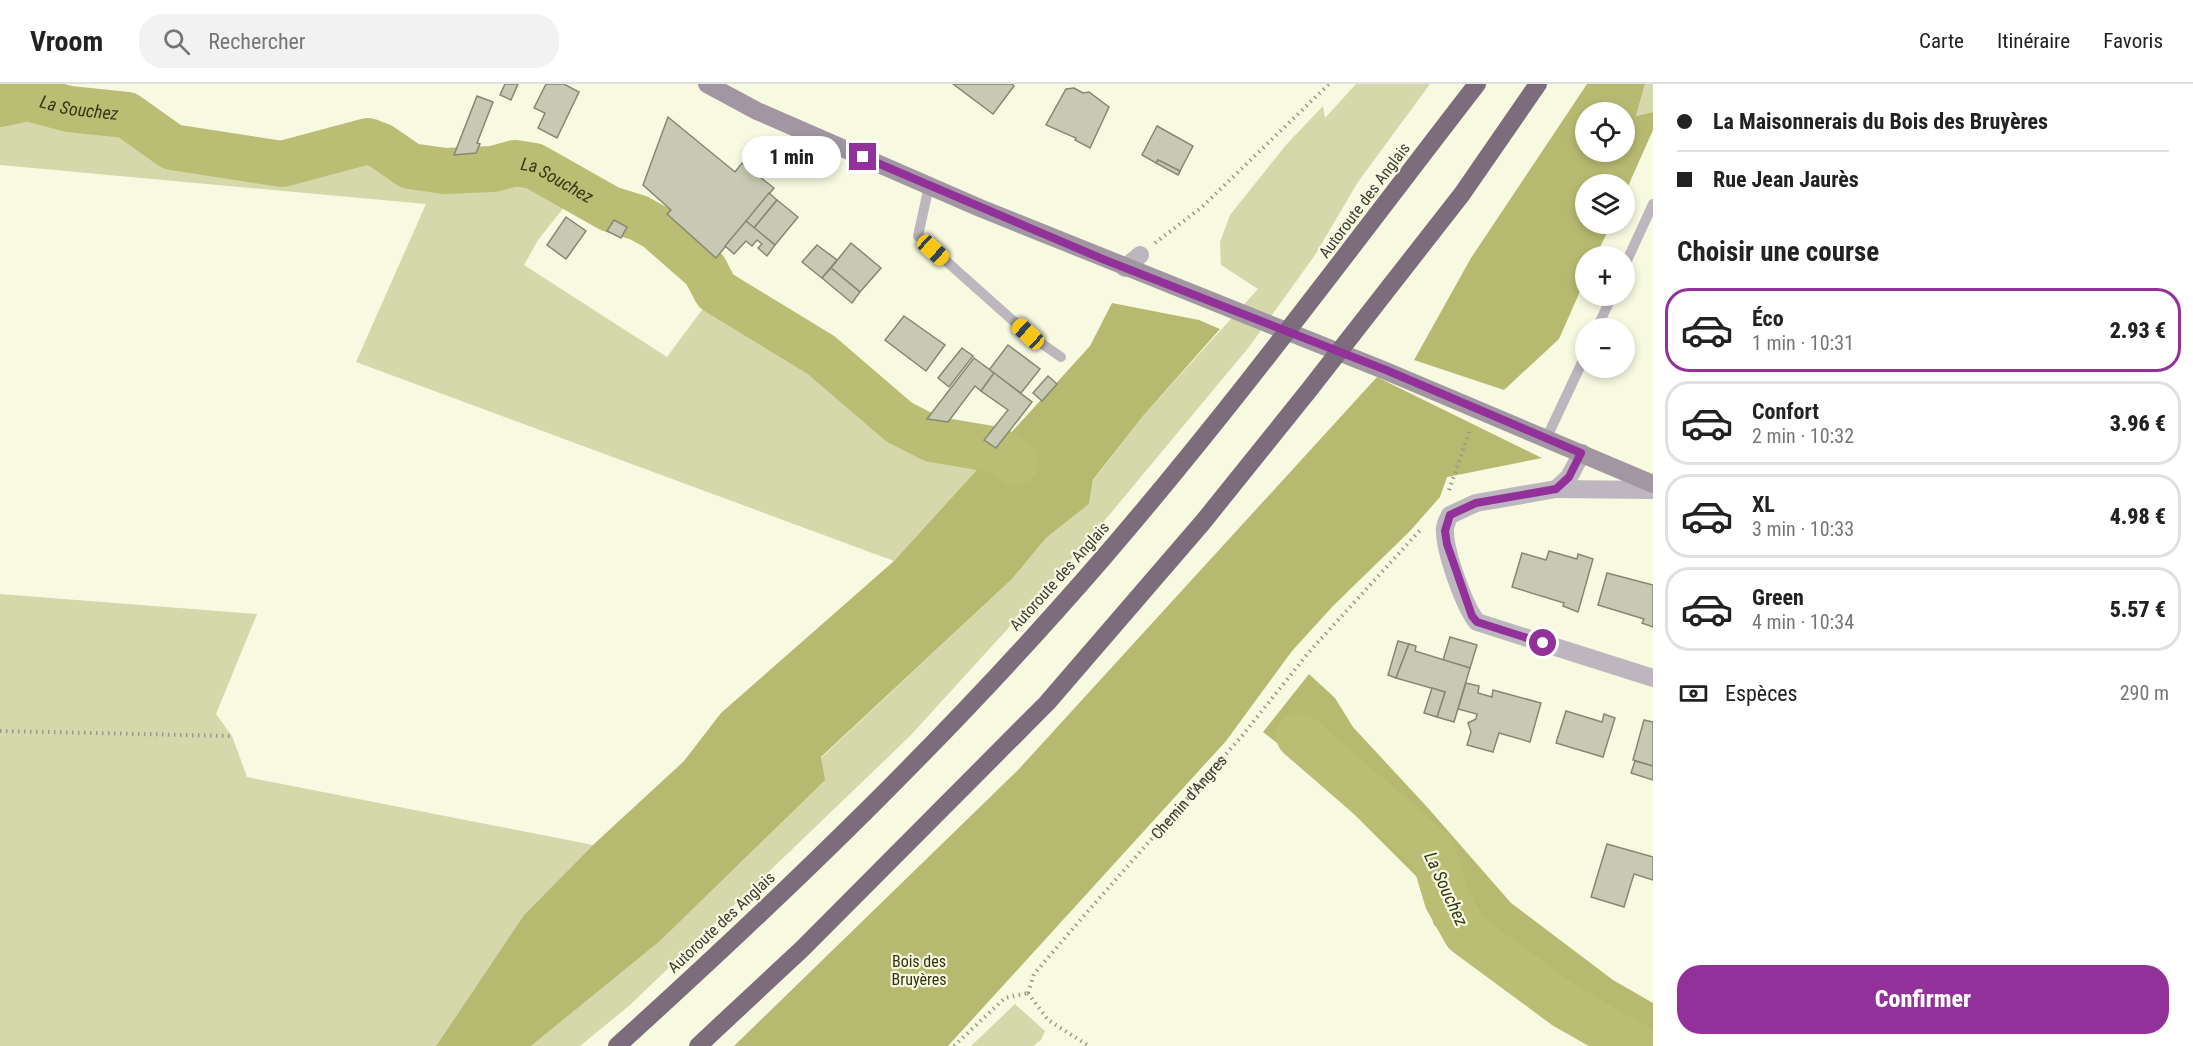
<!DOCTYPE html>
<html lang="fr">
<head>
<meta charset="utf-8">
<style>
  :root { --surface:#fff; --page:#f2f2f2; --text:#222; --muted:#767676; --line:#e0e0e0; --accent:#923199 }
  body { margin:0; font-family:"Roboto Condensed",sans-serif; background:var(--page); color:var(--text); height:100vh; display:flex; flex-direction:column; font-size:22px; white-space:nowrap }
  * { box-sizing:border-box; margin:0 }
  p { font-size:20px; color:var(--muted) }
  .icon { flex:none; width:33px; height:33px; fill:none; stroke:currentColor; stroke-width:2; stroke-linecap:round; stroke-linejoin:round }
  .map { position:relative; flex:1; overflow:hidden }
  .drawer { display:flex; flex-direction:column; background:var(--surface); width:540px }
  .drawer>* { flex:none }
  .top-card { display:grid; align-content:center; height:132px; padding:0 24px; background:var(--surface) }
  .controls { position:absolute; left:1575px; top:18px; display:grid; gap:12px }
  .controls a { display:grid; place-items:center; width:60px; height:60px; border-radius:50%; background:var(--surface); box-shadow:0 3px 9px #0003; font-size:30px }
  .end { position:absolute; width:27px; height:27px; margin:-14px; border:8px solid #923199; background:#fff; box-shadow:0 0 0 3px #fff }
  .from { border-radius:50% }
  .bubble { position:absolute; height:42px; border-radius:21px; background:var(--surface); box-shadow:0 3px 9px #0003; font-size:20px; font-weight:800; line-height:42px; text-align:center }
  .car { position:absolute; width:18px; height:36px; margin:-18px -9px; border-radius:8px; box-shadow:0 0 4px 2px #0007; background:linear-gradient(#f5c518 24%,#345 0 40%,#f5c518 0 76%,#345 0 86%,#f5c518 0) }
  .top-card b { display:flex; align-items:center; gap:21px; height:57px; font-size:22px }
  .top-card b+b { border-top:2px solid var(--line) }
  .top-card i { width:15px; height:15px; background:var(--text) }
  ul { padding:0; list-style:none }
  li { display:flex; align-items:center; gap:18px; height:84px; margin:0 12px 9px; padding:0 12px; border:3px solid var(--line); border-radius:24px }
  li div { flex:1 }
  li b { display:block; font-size:22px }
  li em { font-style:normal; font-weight:800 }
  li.selected { border-color:var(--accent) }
  li>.icon { width:54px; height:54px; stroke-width:1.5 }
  h2 { padding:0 24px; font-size:27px; line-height:72px }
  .pay { display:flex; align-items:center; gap:15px; height:66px; padding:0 24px; font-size:22px }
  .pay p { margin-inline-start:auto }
  .button { display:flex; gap:12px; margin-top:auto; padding:12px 24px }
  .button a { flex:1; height:69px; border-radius:24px; background:var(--accent); color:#fff; font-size:24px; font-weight:800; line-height:69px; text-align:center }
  header { display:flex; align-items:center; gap:36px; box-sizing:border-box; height:84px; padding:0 30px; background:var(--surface); border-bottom:2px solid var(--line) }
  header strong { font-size:28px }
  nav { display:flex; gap:33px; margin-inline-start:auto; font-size:21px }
  .search { width:420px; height:54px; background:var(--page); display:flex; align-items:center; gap:15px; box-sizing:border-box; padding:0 21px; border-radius:24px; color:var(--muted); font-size:22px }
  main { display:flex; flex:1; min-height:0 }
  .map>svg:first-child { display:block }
</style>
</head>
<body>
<header>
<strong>Vroom</strong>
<div class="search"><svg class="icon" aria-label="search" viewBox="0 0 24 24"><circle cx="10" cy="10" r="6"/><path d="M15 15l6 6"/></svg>Rechercher</div>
<nav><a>Carte</a><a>Itinéraire</a><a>Favoris</a></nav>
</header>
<main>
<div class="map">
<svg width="1653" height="962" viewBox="0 0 1653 962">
  <rect width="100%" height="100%" fill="#f7f9e1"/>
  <!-- green -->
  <g fill="#d5d8aa">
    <path d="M1356,0H1430L1358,98L1315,171L1249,263L1085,460L910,652L630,921L580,962H531L660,857L824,696L821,674L1012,495L1046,454L1089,420L1093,397L1143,332L1258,205L1221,181L1220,158L1230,131L1286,61L1323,22L1325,34Z"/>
    <path d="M1645,0H1653V28L1636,32Z"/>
    <path d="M32,14L121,28L174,63L282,80L368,57L381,62L410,82L445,87L493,85L515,79L534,82L572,102L569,117L538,156L524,181L667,273L716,207L821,271L899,338L932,355L997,366L894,477L356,278L426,120L0,81V19Z"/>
    <path d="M0,510L257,530L216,630L232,652L247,693L593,761L524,831L436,962H0Z"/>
    <path d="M1015,920L1045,947L1041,956L1033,962H971Z"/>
  </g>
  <!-- forest -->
  <g fill="#b6ba71" fill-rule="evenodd">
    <path d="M1587,0H1645L1636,32L1653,28V46L1625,109L1624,100H1586V140H1611L1596,172H1586L1585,196L1559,255L1504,306L1414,276L1471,174ZM1624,28V68H1586V28Z"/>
    <path d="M1112,219L1199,236L1220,245L1143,332L1093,396L1089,420L1046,454L1012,495L821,673L825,696L660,857L531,962H436L524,831L593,761L684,677L721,629L894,477L1090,262Z"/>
    <path d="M1377,293L1542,374L1447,393L1440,413L1410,447L1333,522L1292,567L1226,657L948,962H734L1018,686Z"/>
    <path d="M1309,590L1335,614L1353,643L1428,724L1511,819L1613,896L1653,919V962H1597L1548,935L1434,841L1420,796L1302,678L1263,648Z"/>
  </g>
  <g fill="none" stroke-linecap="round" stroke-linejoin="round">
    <!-- river -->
    <g stroke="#babd74" stroke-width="46">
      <path id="s1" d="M0,20L28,14L69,25L127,31L172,63L282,80L368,57L381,62L410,82L445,87L493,85L515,79L534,82L610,125L639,134L657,144L705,186L716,207L821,271L899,338L932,355L997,366L1015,378"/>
      <path d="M1299,652L1433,768L1447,815L1466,849L1565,922L1635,962"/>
    </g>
  </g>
  <!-- building -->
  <g fill="#c7c9b2" stroke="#878873" stroke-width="1.5">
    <path d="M505,0H518L511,16L500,11Z"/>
    <path d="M546,0H564L579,8L557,54L538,44L545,29L534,24Z"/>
    <path d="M953,0H1012L1014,2L993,30Z"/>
    <path d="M1074,4L1083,9L1089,8L1109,23L1090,64L1075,56L1076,54L1046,41L1066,5Z"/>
    <path d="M477,12L493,18L477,59L480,60L476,69L454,71Z"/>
    <path d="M668,33L735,88L742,79L774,104L716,174L667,130L671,126L643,101Z"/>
    <path d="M1157,42L1193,62L1180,87L1158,76L1156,79L1142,71Z"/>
    <path d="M1158,76L1180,87L1178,91L1156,79Z"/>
    <path d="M769,109L777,116L754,144L746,137Z"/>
    <path d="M777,116L798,133L775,161L754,144Z"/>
    <path d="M566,133L586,147L566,175L547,161Z"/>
    <path d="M614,136L627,143L621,154L607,147Z"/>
    <path d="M746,137L775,161L767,172L758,164L762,160L757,156L752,162L746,157L734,170L725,162Z"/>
    <path d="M851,159L881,184L860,208L831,184Z"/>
    <path d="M817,161L837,176L822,194L802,178Z"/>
    <path d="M831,184L860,208L852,219L822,194Z"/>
    <path d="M904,232L945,261L926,287L885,256Z"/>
    <path d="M1008,261L1040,285L1021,309L989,286Z"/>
    <path d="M962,264L973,272L949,303L938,294Z"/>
    <path d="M974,274L994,289L981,307L975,302L948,338L927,335Z"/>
    <path d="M994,289L1032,318L996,364L984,356L1008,326L981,307Z"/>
    <path d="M1048,292L1057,300L1042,317L1033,309Z"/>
    <path d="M1549,467L1577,475L1578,470L1593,475L1578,528L1563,522L1564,519L1512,503L1522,469L1546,476Z"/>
    <path d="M1607,489L1653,501V543L1642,539L1644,535L1598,521Z"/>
    <path d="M1450,553L1477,561L1470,584L1443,576Z"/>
    <path d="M1398,557L1409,560L1396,594L1388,591Z"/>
    <path d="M1409,560L1416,562L1415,567L1470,584L1454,638L1437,633L1445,608L1396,594Z"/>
    <path d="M1466,599L1479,602L1478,609L1492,613L1493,606L1541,619L1530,658L1499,649L1493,668L1467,661L1471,648L1468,639L1476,635L1477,630L1458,625Z"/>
    <path d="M1432,604L1445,608L1437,633L1424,629Z"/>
    <path d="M1566,627L1602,638L1604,630L1615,634L1603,673L1556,659Z"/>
    <path d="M1644,636L1653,638V682L1633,676Z"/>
    <path d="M1635,677L1653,682V696L1631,689Z"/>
    <path d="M1607,760L1653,773V796L1634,790L1624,823L1591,813Z"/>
  </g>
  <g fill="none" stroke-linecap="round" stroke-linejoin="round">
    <!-- path -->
    <g stroke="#999a89" stroke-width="4" stroke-dasharray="1.5 4.5" stroke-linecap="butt">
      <path d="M1155,159L1202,123L1329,0"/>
      <path d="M1449,406L1470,346"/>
      <path d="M0,647L232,652"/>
      <path id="s2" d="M1028,909L1034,890L1082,834L1242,652L1309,568L1422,444"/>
      <path d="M1028,909L1048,936L1089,962"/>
      <path d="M954,962L1005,914L1028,909"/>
    </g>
    <!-- lane -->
    <g stroke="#bdb6be" stroke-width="10">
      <path d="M929,102L918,152L1028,250L1061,273"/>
      <path d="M1624,183L1653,120"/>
      <path d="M1597,244L1612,212"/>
      <path d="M1546,355L1586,270"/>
    </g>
    <!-- street -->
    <g stroke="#bdb6be" stroke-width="18">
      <path d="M1125,184L1140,171"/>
      <path d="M1582,369L1569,393L1556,405L1476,419L1450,431C1447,437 1444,442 1445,449C1446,470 1464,522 1477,538L1653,594"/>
      <path d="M1556,405L1653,406"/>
    </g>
    <!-- secondary -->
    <path stroke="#a196a2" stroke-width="18" d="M707,0L757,27L980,124L1386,287L1653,400"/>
    <!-- highway -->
    <g stroke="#7c6c7c" stroke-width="18">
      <path d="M617,962C787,808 953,648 1103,474C1235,321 1354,159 1477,0"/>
      <path d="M698,962L802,865L1047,619L1203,438L1309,306L1462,110L1538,0"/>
    </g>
  </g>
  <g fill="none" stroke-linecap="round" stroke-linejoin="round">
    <!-- route -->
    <path stroke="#923199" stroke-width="8" d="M863,73L1105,176L1386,286L1581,369L1569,393L1556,405L1476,419L1450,431L1445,447L1447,460L1472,532L1477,538L1543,559"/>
  </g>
  <g text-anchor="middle" stroke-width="4.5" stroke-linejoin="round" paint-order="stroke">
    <!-- street labels -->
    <g font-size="16" fill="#3c3c33" stroke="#f7f9e1">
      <text transform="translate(1364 116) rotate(-53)" y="6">Autoroute des Anglais</text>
      <text transform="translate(1059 492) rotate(-48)" y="6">Autoroute des Anglais</text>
      <text dy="6" stroke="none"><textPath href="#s2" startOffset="255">Chemin d'Angres</textPath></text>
      <text transform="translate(721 838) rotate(-43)" y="6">Autoroute des Anglais</text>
    </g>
    <!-- park labels -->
    <g font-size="16" fill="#313212" stroke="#f7f9e1">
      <text x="919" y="883">Bois des<tspan x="919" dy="18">Bruyères</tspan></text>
    </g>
    <!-- water labels -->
    <g font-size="18" font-style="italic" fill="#363717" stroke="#f7f9e1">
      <text dy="6" stroke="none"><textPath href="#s1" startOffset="81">La Souchez</textPath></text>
      <text dy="6" stroke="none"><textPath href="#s1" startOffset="586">La Souchez</textPath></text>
      <text transform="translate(1446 805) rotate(65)" y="6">La Souchez</text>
    </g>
  </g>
</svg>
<div class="controls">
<a><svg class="icon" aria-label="locate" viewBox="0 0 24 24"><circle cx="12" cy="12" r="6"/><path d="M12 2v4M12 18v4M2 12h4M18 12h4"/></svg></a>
<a><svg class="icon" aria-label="layers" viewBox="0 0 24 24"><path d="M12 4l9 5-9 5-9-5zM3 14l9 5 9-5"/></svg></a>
<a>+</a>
<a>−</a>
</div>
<i class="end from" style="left:1543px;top:559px"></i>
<i class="end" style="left:863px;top:73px"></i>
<div class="bubble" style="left:742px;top:52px;width:99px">1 min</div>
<i class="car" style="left:933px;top:166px;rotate:132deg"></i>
<i class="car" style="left:1028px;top:250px;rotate:312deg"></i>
</div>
<section class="drawer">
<div class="top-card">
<b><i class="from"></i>La Maisonnerais du Bois des Bruyères</b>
<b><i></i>Rue Jean Jaurès</b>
</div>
<h2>Choisir une course</h2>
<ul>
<li class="selected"><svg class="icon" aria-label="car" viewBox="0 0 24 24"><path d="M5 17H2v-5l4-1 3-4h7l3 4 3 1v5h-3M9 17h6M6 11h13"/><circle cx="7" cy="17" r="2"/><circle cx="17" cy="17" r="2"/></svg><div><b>Éco</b><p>1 min · 10:31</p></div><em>2.93 €</em></li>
<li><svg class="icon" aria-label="car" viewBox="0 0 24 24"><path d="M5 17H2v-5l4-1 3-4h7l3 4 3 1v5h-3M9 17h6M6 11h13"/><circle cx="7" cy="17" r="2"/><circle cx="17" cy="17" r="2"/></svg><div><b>Confort</b><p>2 min · 10:32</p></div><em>3.96 €</em></li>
<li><svg class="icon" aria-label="car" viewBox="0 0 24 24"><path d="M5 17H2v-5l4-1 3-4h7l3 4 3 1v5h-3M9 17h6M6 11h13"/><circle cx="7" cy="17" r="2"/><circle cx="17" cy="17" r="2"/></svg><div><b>XL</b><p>3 min · 10:33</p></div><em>4.98 €</em></li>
<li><svg class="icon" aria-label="car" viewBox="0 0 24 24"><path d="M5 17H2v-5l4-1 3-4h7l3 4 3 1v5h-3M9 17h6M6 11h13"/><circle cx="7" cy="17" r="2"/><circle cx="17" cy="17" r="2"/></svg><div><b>Green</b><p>4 min · 10:34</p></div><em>5.57 €</em></li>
</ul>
<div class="pay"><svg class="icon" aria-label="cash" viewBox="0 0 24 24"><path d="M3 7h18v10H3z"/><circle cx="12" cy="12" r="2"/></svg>Espèces<p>290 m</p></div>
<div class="button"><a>Confirmer</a></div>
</section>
</main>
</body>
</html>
